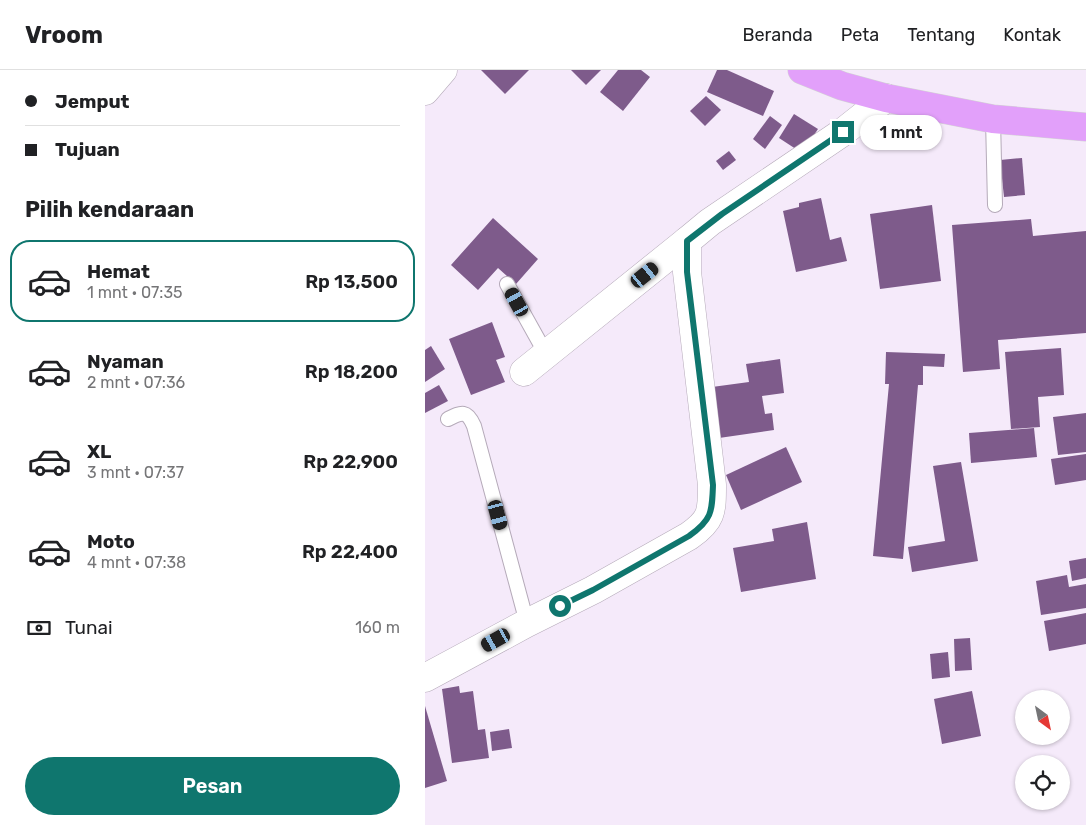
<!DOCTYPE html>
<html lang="id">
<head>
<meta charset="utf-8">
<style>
  :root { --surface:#fff; --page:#f6f6f6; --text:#202124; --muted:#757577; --line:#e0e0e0; --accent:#0f766e }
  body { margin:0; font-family:Rubik,sans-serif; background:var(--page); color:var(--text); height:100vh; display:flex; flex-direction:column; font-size:19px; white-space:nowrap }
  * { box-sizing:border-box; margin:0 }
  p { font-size:16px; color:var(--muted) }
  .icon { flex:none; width:28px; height:28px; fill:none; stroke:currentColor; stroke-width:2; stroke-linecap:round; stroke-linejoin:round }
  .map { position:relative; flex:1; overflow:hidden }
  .details { display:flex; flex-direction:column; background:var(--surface); width:425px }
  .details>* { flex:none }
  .top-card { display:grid; align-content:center; height:110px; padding:0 25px; background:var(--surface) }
  .needle { width:32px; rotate:147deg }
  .fabs { position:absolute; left:590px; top:620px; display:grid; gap:10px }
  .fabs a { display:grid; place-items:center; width:55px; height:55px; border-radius:50%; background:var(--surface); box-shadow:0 1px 4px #0004; font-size:25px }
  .end { position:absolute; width:22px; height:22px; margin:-11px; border:6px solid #0f766e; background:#fff; box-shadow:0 0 0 2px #fff }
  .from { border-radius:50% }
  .bubble { position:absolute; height:35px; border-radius:18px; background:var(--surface); box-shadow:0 1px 4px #0004; font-size:16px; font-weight:600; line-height:35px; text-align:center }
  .car { position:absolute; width:15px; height:30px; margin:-15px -8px; border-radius:6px; box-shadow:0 0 4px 1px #0007; background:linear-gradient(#222 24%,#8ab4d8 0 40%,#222 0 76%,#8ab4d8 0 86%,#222 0) }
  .top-card b { display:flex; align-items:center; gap:18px; height:48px; font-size:19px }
  .top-card b+b { border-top:1px solid var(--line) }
  .top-card i { width:12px; height:12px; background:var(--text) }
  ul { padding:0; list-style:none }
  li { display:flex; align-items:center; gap:15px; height:82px; margin:0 10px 8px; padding:0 15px; border:2px solid transparent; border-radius:20px }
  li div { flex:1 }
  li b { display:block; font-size:19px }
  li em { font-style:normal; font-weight:600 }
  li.current { border-color:var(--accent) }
  li>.icon { width:45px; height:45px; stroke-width:1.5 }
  h2 { padding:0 25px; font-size:22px; line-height:60px }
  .pay { display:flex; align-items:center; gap:12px; height:55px; padding:0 25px; font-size:19px }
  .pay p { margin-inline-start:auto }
  .button { display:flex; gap:10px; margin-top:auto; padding:10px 25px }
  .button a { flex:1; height:58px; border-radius:30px; background:var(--accent); color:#fff; font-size:20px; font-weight:600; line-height:58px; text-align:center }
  header { display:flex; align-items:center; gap:30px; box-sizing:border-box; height:70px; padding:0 25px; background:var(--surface); border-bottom:1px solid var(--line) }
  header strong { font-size:24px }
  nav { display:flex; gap:28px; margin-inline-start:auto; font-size:18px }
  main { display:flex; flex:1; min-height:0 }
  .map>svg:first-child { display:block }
</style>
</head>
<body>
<header>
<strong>Vroom</strong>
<nav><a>Beranda</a><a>Peta</a><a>Tentang</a><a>Kontak</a></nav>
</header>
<main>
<section class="details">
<div class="top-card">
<b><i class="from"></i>Jemput</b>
<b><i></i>Tujuan</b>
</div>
<h2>Pilih kendaraan</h2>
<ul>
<li class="current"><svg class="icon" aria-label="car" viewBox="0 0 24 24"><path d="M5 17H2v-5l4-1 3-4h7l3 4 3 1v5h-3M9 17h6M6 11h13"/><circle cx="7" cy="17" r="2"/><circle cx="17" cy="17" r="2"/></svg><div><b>Hemat</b><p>1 mnt · 07:35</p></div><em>Rp 13,500</em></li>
<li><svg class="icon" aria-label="car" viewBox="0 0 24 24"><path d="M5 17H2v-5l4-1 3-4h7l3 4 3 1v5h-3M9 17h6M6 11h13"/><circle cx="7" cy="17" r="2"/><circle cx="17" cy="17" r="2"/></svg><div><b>Nyaman</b><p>2 mnt · 07:36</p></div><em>Rp 18,200</em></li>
<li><svg class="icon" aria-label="car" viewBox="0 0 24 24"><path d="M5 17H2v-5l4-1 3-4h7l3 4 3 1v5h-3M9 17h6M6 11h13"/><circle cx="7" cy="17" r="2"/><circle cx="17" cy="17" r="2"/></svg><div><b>XL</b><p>3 mnt · 07:37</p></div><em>Rp 22,900</em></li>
<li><svg class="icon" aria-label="car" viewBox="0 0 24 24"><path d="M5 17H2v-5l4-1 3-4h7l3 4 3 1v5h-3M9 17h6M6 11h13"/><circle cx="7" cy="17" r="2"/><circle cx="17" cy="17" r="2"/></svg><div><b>Moto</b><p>4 mnt · 07:38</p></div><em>Rp 22,400</em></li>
</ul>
<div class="pay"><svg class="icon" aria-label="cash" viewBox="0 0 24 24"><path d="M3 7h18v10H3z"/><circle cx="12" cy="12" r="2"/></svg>Tunai<p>160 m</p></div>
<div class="button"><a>Pesan</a></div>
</section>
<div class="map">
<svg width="661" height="755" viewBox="0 0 661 755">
  <rect width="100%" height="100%" fill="#f5eafa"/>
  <!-- building -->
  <g fill="#7e5b8b">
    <path d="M56,0H104L80,24Z"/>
    <path d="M146,0H176L161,15Z"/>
    <path d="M193,0H216L225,7L198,41L175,22Z"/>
    <path d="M292,0H302L349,21L338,46L282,22Z"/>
    <path d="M281,26L296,40L280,56L265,41Z"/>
    <path d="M369,44L393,59L377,83L354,68Z"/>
    <path d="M345,46L357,55L340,79L328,69Z"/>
    <path d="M304,81L311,90L298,100L291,91Z"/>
    <path d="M597,88L600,125L579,127L575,90Z"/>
    <path d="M396,128L405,170L416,167L422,191L371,202L358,141L374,137V133Z"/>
    <path d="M507,135L516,211L455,219L445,144Z"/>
    <path d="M68,148L113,189L91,214L73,198L53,220L26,195Z"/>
    <path d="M606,149L608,166L661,161V263L573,270L575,299L538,302L527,155Z"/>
    <path d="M67,252L80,287L71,290L80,312L46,325L24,269Z"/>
    <path d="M6,276L20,299L0,312V280Z"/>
    <path d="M636,278L639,325L613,327L615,357L586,359L580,282Z"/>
    <path d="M461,282L520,284L519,297L498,296V315H493L478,489L448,486L464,314H460Z"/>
    <path d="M355,289L359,323L337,326L340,344L347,343L349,360L294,368L287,317L324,312L321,294Z"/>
    <path d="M14,315L23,331L0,343V323Z"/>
    <path d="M661,343V382L633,385L628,347Z"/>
    <path d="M609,358L612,387L546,393L544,363Z"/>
    <path d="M361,377L377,412L316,440L301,405Z"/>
    <path d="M661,384V410L630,415L626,389Z"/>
    <path d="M536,392L553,491L487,502L483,477L520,471L508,396Z"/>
    <path d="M382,452L391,509L316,522L308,478L349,471L347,459Z"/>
    <path d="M661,488V508L647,511L644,491Z"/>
    <path d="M642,505L644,517L661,514V538L616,545L611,511Z"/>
    <path d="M661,543V574L624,581L619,551Z"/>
    <path d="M545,568L547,600L530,601L529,569Z"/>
    <path d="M523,582L525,607L507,609L505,584Z"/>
    <path d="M34,616L35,623L48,621L53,660L60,659L64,688L27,693L17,619Z"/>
    <path d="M547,621L556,666L517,674L509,629Z"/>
    <path d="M0,636L22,711L0,718Z"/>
    <path d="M84,659L87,678L67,681L65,662Z"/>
  </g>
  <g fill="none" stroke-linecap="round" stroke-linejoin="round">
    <!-- service casing -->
    <g stroke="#b5aab9" stroke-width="16">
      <g id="service">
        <path d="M568,49L570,135"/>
        <path d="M82,214L121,284"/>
        <path d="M23,349C37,342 42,340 49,356L102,553"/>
      </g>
    </g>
    <!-- minor casing -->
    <g stroke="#b5aab9" stroke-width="29">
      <g id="minor">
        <path d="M0,21L18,0"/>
        <path d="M99,302L262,171"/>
        <path d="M0,608L102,553L168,520L264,466C287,450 287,442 287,415L262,202V171L285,152L418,62L461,28"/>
      </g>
    </g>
    <!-- trunk casing -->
    <g stroke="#d3d3d4" stroke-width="29">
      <path id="trunk" d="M377,0L417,16L461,28L568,49L661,57"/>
    </g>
    <!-- service -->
    <use href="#service" stroke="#fff" stroke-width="14"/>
    <!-- minor -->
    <use href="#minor" stroke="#fff" stroke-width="28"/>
    <!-- trunk -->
    <use href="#trunk" stroke="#e2a0fa" stroke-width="28"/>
  </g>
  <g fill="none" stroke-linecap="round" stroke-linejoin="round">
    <!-- route -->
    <path stroke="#0f766e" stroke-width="6" d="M135,536L168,520L264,466C287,450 287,442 288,415L262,202V171L297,144L418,62"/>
  </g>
</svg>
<div class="fabs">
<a><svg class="needle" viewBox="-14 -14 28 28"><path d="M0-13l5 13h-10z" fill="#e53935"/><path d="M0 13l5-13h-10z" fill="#757577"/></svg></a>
<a><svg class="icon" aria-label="locate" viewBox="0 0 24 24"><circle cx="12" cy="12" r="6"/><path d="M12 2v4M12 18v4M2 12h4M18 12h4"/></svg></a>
</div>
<i class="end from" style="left:135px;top:536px"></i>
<i class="end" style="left:418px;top:62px"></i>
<div class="bubble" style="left:435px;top:45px;width:82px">1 mnt</div>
<i class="car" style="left:220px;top:205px;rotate:51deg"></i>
<i class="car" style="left:92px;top:232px;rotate:331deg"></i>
<i class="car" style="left:73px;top:445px;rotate:165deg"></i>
<i class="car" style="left:71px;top:570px;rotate:241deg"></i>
</div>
</main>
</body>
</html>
